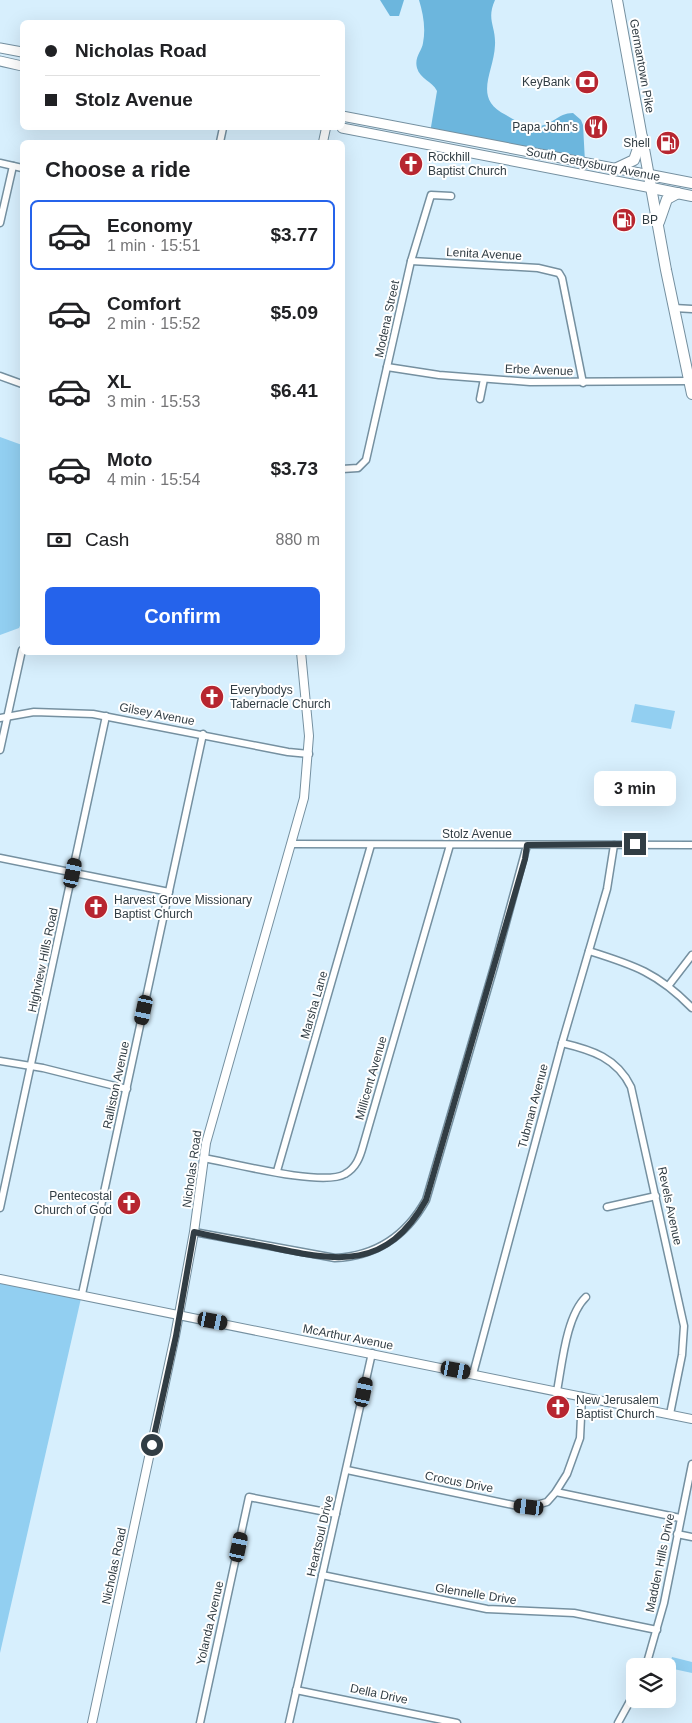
<!DOCTYPE html>
<html lang="en">
<head>
<meta charset="utf-8">
<style>
  :root { --surface:#fff; --page:#f6f6f6; --text:#202124; --muted:#757577; --line:#e0e0e0; --accent:#2563eb }
  body { margin:0; font-family:Helvetica,sans-serif; background:var(--page); color:var(--text); height:100vh; display:flex; flex-direction:column; font-size:19px; white-space:nowrap }
  * { box-sizing:border-box; margin:0 }
  p { font-size:16px; color:var(--muted) }
  .icon { flex:none; width:28px; height:28px; fill:none; stroke:currentColor; stroke-width:2; stroke-linecap:round; stroke-linejoin:round }
  .map { position:relative; flex:1; overflow:hidden }
  .sheet { position:absolute; left:20px; top:140px; width:325px; height:515px; display:flex; flex-direction:column; background:var(--surface); border-radius:8px; box-shadow:0 5px 20px #0002 }
  .sheet>* { flex:none }
  .hud { position:absolute; left:20px; top:20px; width:325px; height:110px; border-radius:8px; box-shadow:0 5px 20px #0002; display:grid; align-content:center; height:110px; padding:0 25px; background:var(--surface) }
  .fabs { position:absolute; left:626px; top:1658px; display:grid; gap:10px }
  .fabs a { display:grid; place-items:center; width:50px; height:50px; border-radius:8px; background:var(--surface); box-shadow:0 5px 20px #0002; font-size:25px }
  .end { position:absolute; width:22px; height:22px; margin:-11px; border:6px solid #313d44; background:#fff; box-shadow:0 0 0 2px #fff }
  .from { border-radius:50% }
  .bubble { position:absolute; height:35px; border-radius:8px; background:var(--surface); box-shadow:0 5px 20px #0002; font-size:16px; font-weight:800; line-height:35px; text-align:center }
  .car { position:absolute; width:15px; height:30px; margin:-15px -8px; border-radius:6px; box-shadow:0 0 4px 1px #0007; background:linear-gradient(#222 24%,#8ab4d8 0 40%,#222 0 76%,#8ab4d8 0 86%,#222 0) }
  .hud b { display:flex; align-items:center; gap:18px; height:48px; font-size:19px }
  .hud b+b { border-top:1px solid var(--line) }
  .hud i { width:12px; height:12px; background:var(--text) }
  ul { padding:0; list-style:none }
  li { display:flex; align-items:center; gap:15px; height:70px; margin:0 10px 8px; padding:0 15px; border:2px solid transparent; border-radius:8px }
  li div { flex:1 }
  li b { display:block; font-size:19px }
  li em { font-style:normal; font-weight:800 }
  li.selected { border-color:var(--accent) }
  li>.icon { width:45px; height:45px; stroke-width:1.5 }
  h2 { padding:0 25px; font-size:22px; line-height:60px }
  .pay { display:flex; align-items:center; gap:12px; height:55px; padding:0 25px; font-size:19px }
  .pay p { margin-inline-start:auto }
  .primary-button { display:flex; gap:10px; margin-top:auto; padding:10px 25px }
  .primary-button a { flex:1; height:58px; border-radius:8px; background:var(--accent); color:#fff; font-size:20px; font-weight:800; line-height:58px; text-align:center }
  .map>svg:first-child { display:block }
</style>
</head>
<body>
<div class="map">
<svg width="692" height="1723" viewBox="0 0 692 1723">
  <rect width="100%" height="100%" fill="#d7effd"/>
  <!-- green -->
  <g fill="#92cff1">
    <path d="M0,437L22,445V621L19,628L0,635Z"/>
    <path d="M635,704L675,711L671,729L631,722Z"/>
    <path d="M0,1279L82,1294L0,1653Z"/>
    <path d="M672,1657L692,1662V1673L669,1668Z"/>
  </g>
  <!-- forest -->
  <g fill="#6cb6dd">
    <path d="M380,0H404L399,16H390Z"/>
    <path d="M419,0H495C486,20 496,26 495,45C494,73 472,98 506,115C513,119 522,125 530,126C551,129 556,113 573,113L581,120L583,125L585,162L430,133L437,91C432,81 420,79 417,68C414,57 422,51 423,43C426,28 423,13 419,0Z"/>
  </g>
  <g fill="none" stroke-linecap="round" stroke-linejoin="round">
    <!-- minor casing -->
    <g stroke="#7590a0" stroke-width="9">
      <g id="minor">
        <path d="M220,142L223,128"/>
        <path d="M0,163L22,168"/>
        <path d="M0,223L13,166"/>
        <path d="M411,261L538,268L559,273L562,278L583,383"/>
        <path d="M674,308L692,309"/>
        <path d="M387,367L439,375L530,382L689,381"/>
        <path d="M0,376L22,384"/>
        <path d="M480,399L484,379"/>
        <path d="M342,469L358,468L366,460L411,261L431,195L451,196"/>
        <path d="M0,718L34,712L93,714L288,752L309,754"/>
        <path d="M0,750L22,650"/>
        <path d="M291,844L692,845"/>
        <path d="M0,858L169,892"/>
        <path d="M589,951C634,965 658,973 692,1008"/>
        <path d="M669,985L692,955"/>
        <path d="M562,1043C592,1050 617,1058 631,1087L684,1326L682,1355L670,1414"/>
        <path d="M0,1061L43,1068L127,1089"/>
        <path d="M204,1158C232,1163 323,1187 345,1174C356,1168 360,1157 363,1146L450,845"/>
        <path d="M277,1171L371,845"/>
        <path d="M607,1207L656,1196"/>
        <path d="M0,1208L106,716"/>
        <path d="M194,1232L335,1258C377,1256 406,1236 426,1200L494,967L527,845"/>
        <path d="M82,1294L203,734"/>
        <path d="M473,1374L562,1043L607,889L614,845"/>
        <path d="M557,1391C562,1365 566,1316 586,1297"/>
        <path d="M347,1470L518,1506L529,1507L547,1502L555,1493L567,1474L580,1438L582,1396"/>
        <path d="M556,1492L680,1518"/>
        <path d="M677,1534L692,1537"/>
        <path d="M322,1575L487,1609L574,1613L657,1630"/>
        <path d="M646,1666L664,1603L692,1464"/>
        <path d="M296,1690L457,1723"/>
        <path d="M200,1723L249,1497L336,1514"/>
        <path d="M289,1723L372,1353"/>
        <path d="M618,1723L635,1692"/>
      </g>
    </g>
    <!-- tertiary casing -->
    <g stroke="#7590a0" stroke-width="10">
      <g id="tertiary">
        <path d="M323,142L326,128"/>
        <path d="M0,1279L692,1419"/>
        <path d="M92,1723L175,1336L194,1232L206,1143L304,798L309,736L301,652"/>
      </g>
    </g>
    <!-- secondary casing -->
    <g stroke="#7590a0" stroke-width="11">
      <g id="secondary">
        <path d="M0,48L22,52"/>
        <path d="M0,61L22,66"/>
        <path d="M342,116L650,175"/>
        <path d="M342,128L652,188"/>
      </g>
    </g>
    <!-- primary casing -->
    <g stroke="#7590a0" stroke-width="12">
      <g id="primary">
        <path d="M617,0L666,270L692,394"/>
        <path d="M617,168L634,160L642,137"/>
        <path d="M650,175L692,183"/>
        <path d="M652,188L692,196"/>
        <path d="M659,222L667,199L678,193"/>
      </g>
    </g>
    <!-- minor -->
    <use href="#minor" stroke="#fff" stroke-width="6"/>
    <!-- tertiary -->
    <use href="#tertiary" stroke="#fff" stroke-width="8"/>
    <!-- secondary -->
    <use href="#secondary" stroke="#fff" stroke-width="9"/>
    <!-- primary -->
    <use href="#primary" stroke="#fff" stroke-width="10"/>
  </g>
  <g fill="none" stroke-linecap="round" stroke-linejoin="round">
    <!-- route -->
    <path stroke="#313d44" stroke-width="6" d="M152,1445L176,1336L194,1232C219,1238 244,1242 270,1247C338,1262 387,1270 426,1200L525,859L527,845L635,844"/>
  </g>
  <!-- icons -->
  <defs>
    <g id="bank-disc" transform="scale(1.25)"><circle r="9.5" fill="#b72630" stroke="#fff"/><path d="M-6-4H6V4H-6ZM0-2.3a2.3 2.3 0 1 0 0 4.6a2.3 2.3 0 1 0 0-4.6Z" fill="#fff"/></g>
    <g id="restaurant-disc" transform="scale(1.25)"><circle r="9.5" fill="#b72630" stroke="#fff"/><path d="M-5-6h1v4h1v-4h1v4h1v-4h1v5L-1.5 .5V6h-2V.5L-5-1ZM5-6V6H3V1.5H1.5Q1.5-4 5-6Z" fill="#fff"/></g>
    <g id="fuel-disc" transform="scale(1.25)"><circle r="9.5" fill="#b72630" stroke="#fff"/><path d="M-5.5-6h7V0h2V4h1.3V-2.5L3-4.5l.8-.8L6-3V5H2.5V1h-1V6h-7ZM-4.2-4.7v3.2H.2V-4.7Z" fill="#fff"/></g>
    <g id="church-disc" transform="scale(1.25)"><circle r="9.5" fill="#b72630" stroke="#fff"/><path d="M-1.2-6h2.4v3.5h3.3v2.4h-3.3V6h-2.4V-.1h-3.3v-2.4h3.3Z" fill="#fff"/></g>
  </defs>
  <g fill-rule="evenodd">
    <use href="#bank-disc" x="587" y="82"/>
    <use href="#restaurant-disc" x="596" y="127"/>
    <use href="#fuel-disc" x="668" y="143"/>
    <use href="#church-disc" x="411" y="164"/>
    <use href="#fuel-disc" x="624" y="220"/>
    <use href="#church-disc" x="212" y="697"/>
    <use href="#church-disc" x="96" y="907"/>
    <use href="#church-disc" x="129" y="1203"/>
    <use href="#church-disc" x="558" y="1407"/>
  </g>
  <g text-anchor="middle" stroke-width="4" stroke-linejoin="round" paint-order="stroke">
    <!-- street labels -->
    <g font-size="12" fill="#313d44" stroke="#fff">
      <text transform="translate(642 66) rotate(80)" y="4">Germantown Pike</text>
      <text transform="translate(593 164) rotate(11)" y="4">South Gettysburg Avenue</text>
      <text transform="translate(484 254) rotate(3)" y="4">Lenita Avenue</text>
      <text transform="translate(387 319) rotate(-78)" y="4">Modena Street</text>
      <text transform="translate(539 370) rotate(2)" y="4">Erbe Avenue</text>
      <text transform="translate(157 714) rotate(11)" y="4">Gilsey Avenue</text>
      <text x="477" y="838">Stolz Avenue</text>
      <text transform="translate(43 960) rotate(-78)" y="4">Highview Hills Road</text>
      <text transform="translate(314 1005) rotate(-74)" y="4">Marsha Lane</text>
      <text transform="translate(371 1078) rotate(-74)" y="4">Millicent Avenue</text>
      <text transform="translate(116 1085) rotate(-78)" y="4">Ralliston Avenue</text>
      <text transform="translate(533 1106) rotate(-75)" y="4">Tubman Avenue</text>
      <text transform="translate(192 1169) rotate(-82)" y="4">Nicholas Road</text>
      <text transform="translate(670 1206) rotate(78)" y="4">Revels Avenue</text>
      <text transform="translate(348 1337) rotate(11)" y="4">McArthur Avenue</text>
      <text transform="translate(459 1482) rotate(11)" y="4">Crocus Drive</text>
      <text transform="translate(320 1536) rotate(-77)" y="4">Heartsoul Drive</text>
      <text transform="translate(660 1563) rotate(-78)" y="4">Madden Hills Drive</text>
      <text transform="translate(114 1566) rotate(-78)" y="4">Nicholas Road</text>
      <text transform="translate(476 1594) rotate(9)" y="4">Glennelle Drive</text>
      <text transform="translate(210 1623) rotate(-77)" y="4">Yolanda Avenue</text>
      <text transform="translate(379 1694) rotate(12)" y="4">Della Drive</text>
    </g>
    <!-- poi labels -->
    <g font-size="12" fill="#313d44" stroke="#fff" text-anchor="start">
      <text x="570" y="86" text-anchor="end">KeyBank</text>
      <text x="578" y="131" text-anchor="end">Papa John's</text>
      <text x="650" y="147" text-anchor="end">Shell</text>
      <text x="428" y="161">Rockhill<tspan x="428" dy="14">Baptist Church</tspan></text>
      <text x="642" y="224">BP</text>
      <text x="230" y="694">Everybodys<tspan x="230" dy="14">Tabernacle Church</tspan></text>
      <text x="114" y="904">Harvest Grove Missionary<tspan x="114" dy="14">Baptist Church</tspan></text>
      <text x="112" y="1200" text-anchor="end">Pentecostal<tspan x="112" dy="14">Church of God</tspan></text>
      <text x="576" y="1404">New Jerusalem<tspan x="576" dy="14">Baptist Church</tspan></text>
    </g>
  </g>
</svg>
<div class="fabs">
<a><svg class="icon" aria-label="layers" viewBox="0 0 24 24"><path d="M12 4l9 5-9 5-9-5zM3 14l9 5 9-5"/></svg></a>
</div>
<i class="end from" style="left:152px;top:1445px"></i>
<i class="end" style="left:635px;top:844px"></i>
<div class="bubble" style="left:594px;top:771px;width:82px">3 min</div>
<i class="car" style="left:73px;top:873px;rotate:12deg"></i>
<i class="car" style="left:144px;top:1010px;rotate:192deg"></i>
<i class="car" style="left:213px;top:1321px;rotate:101deg"></i>
<i class="car" style="left:456px;top:1370px;rotate:101deg"></i>
<i class="car" style="left:364px;top:1392px;rotate:12deg"></i>
<i class="car" style="left:529px;top:1507px;rotate:277deg"></i>
<i class="car" style="left:239px;top:1547px;rotate:12deg"></i>
<div class="hud">
<b><i class="from"></i>Nicholas Road</b>
<b><i></i>Stolz Avenue</b>
</div>
<section class="sheet">
<h2>Choose a ride</h2>
<ul>
<li class="selected"><svg class="icon" aria-label="car" viewBox="0 0 24 24"><path d="M5 17H2v-5l4-1 3-4h7l3 4 3 1v5h-3M9 17h6M6 11h13"/><circle cx="7" cy="17" r="2"/><circle cx="17" cy="17" r="2"/></svg><div><b>Economy</b><p>1 min · 15:51</p></div><em>$3.77</em></li>
<li><svg class="icon" aria-label="car" viewBox="0 0 24 24"><path d="M5 17H2v-5l4-1 3-4h7l3 4 3 1v5h-3M9 17h6M6 11h13"/><circle cx="7" cy="17" r="2"/><circle cx="17" cy="17" r="2"/></svg><div><b>Comfort</b><p>2 min · 15:52</p></div><em>$5.09</em></li>
<li><svg class="icon" aria-label="car" viewBox="0 0 24 24"><path d="M5 17H2v-5l4-1 3-4h7l3 4 3 1v5h-3M9 17h6M6 11h13"/><circle cx="7" cy="17" r="2"/><circle cx="17" cy="17" r="2"/></svg><div><b>XL</b><p>3 min · 15:53</p></div><em>$6.41</em></li>
<li><svg class="icon" aria-label="car" viewBox="0 0 24 24"><path d="M5 17H2v-5l4-1 3-4h7l3 4 3 1v5h-3M9 17h6M6 11h13"/><circle cx="7" cy="17" r="2"/><circle cx="17" cy="17" r="2"/></svg><div><b>Moto</b><p>4 min · 15:54</p></div><em>$3.73</em></li>
</ul>
<div class="pay"><svg class="icon" aria-label="cash" viewBox="0 0 24 24"><path d="M3 7h18v10H3z"/><circle cx="12" cy="12" r="2"/></svg>Cash<p>880 m</p></div>
<div class="primary-button"><a>Confirm</a></div>
</section>
</div>
</body>
</html>
